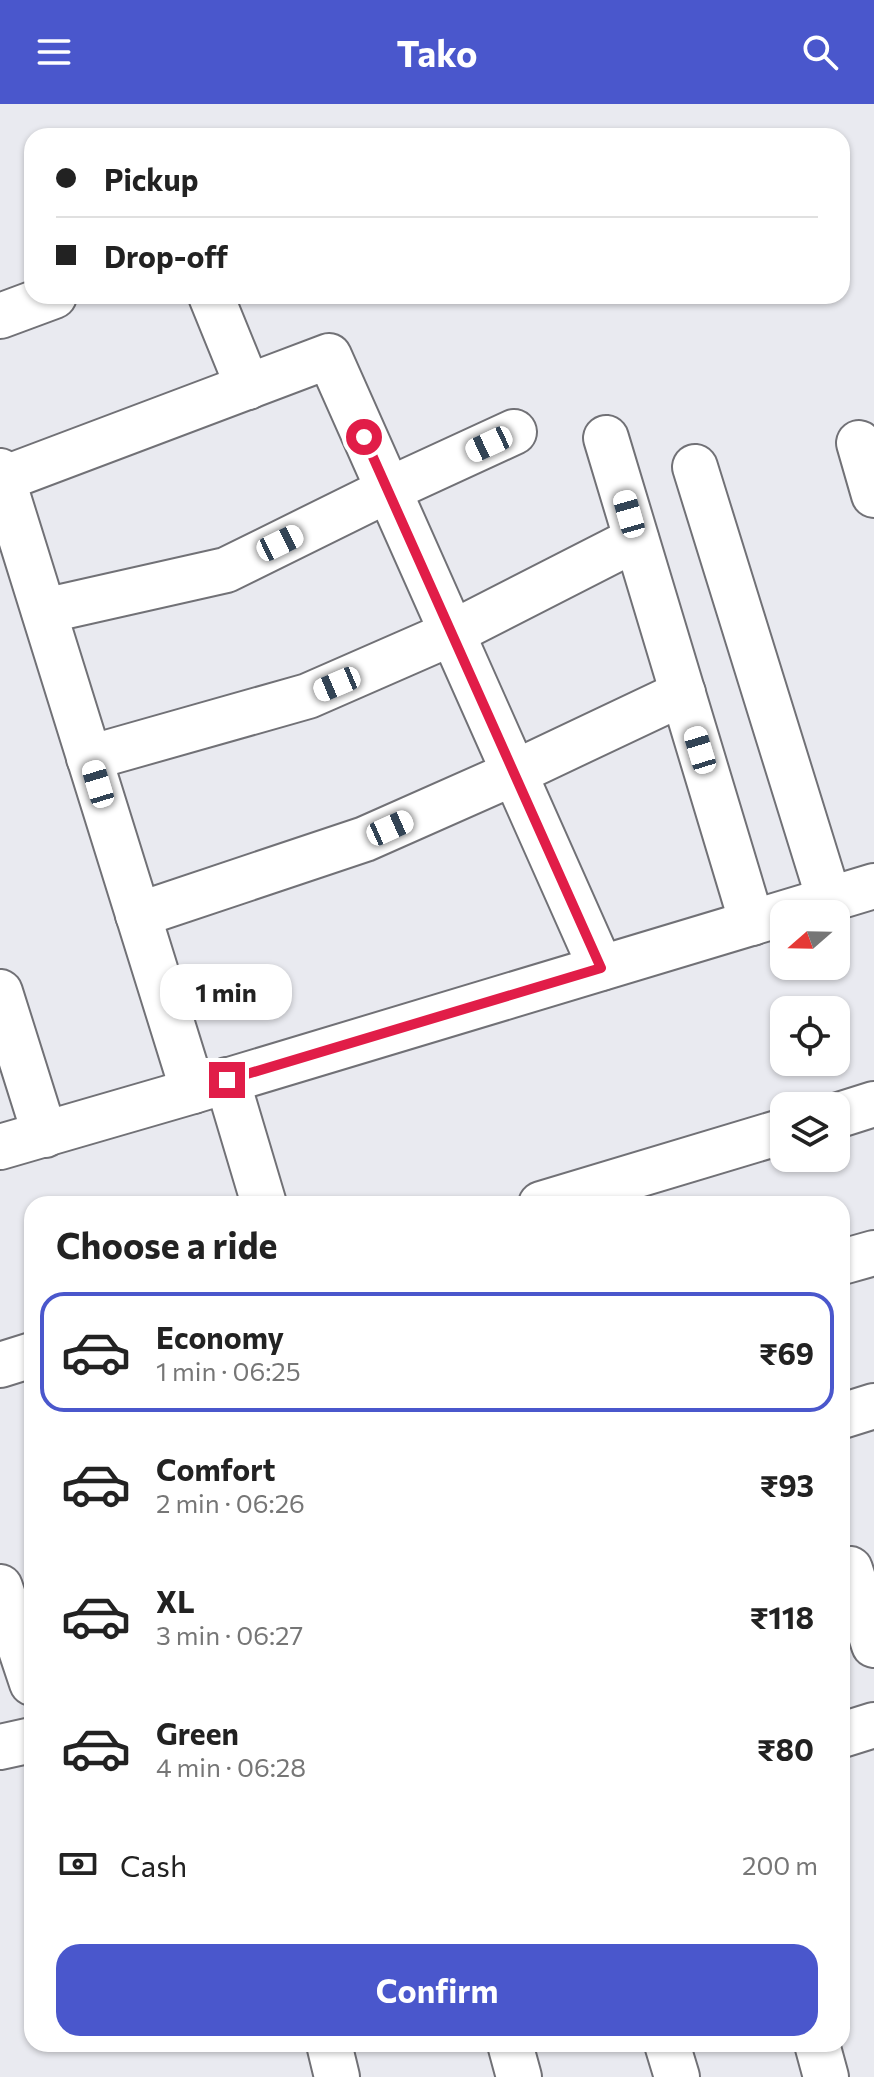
<!DOCTYPE html>
<html lang="en">
<head>
<meta charset="utf-8">
<style>
  :root { --surface:#fff; --page:#f6f6f6; --text:#222; --muted:#767676; --line:#e0e0e0; --accent:#4a57cc }
  body { margin:0; font-family:Commissioner,sans-serif; background:var(--page); color:var(--text); height:100vh; display:flex; flex-direction:column; font-size:30px; white-space:nowrap }
  * { box-sizing:border-box; margin:0 }
  p { font-size:26px; color:var(--muted) }
  .icon { flex:none; width:44px; height:44px; fill:none; stroke:currentColor; stroke-width:2; stroke-linecap:round; stroke-linejoin:round }
  .map { position:relative; flex:1; overflow:hidden }
  .drawer { position:absolute; left:24px; top:1092px; width:826px; height:856px; display:flex; flex-direction:column; background:var(--surface); border-radius:24px; box-shadow:0 2px 6px #0004 }
  .drawer>* { flex:none }
  .hud { position:absolute; left:24px; top:24px; width:826px; height:176px; border-radius:24px; box-shadow:0 2px 6px #0004; display:grid; align-content:center; height:176px; padding:0 32px; background:var(--surface) }
  .needle { width:52px; rotate:250deg }
  .controls { position:absolute; left:770px; top:796px; display:grid; gap:16px }
  .controls a { display:grid; place-items:center; width:80px; height:80px; border-radius:16px; background:var(--surface); box-shadow:0 2px 6px #0004; font-size:40px }
  .end { position:absolute; width:36px; height:36px; margin:-18px; border:10px solid #e11d48; background:#fff; box-shadow:0 0 0 4px #fff }
  .from { border-radius:50% }
  .bubble { position:absolute; height:56px; border-radius:24px; background:var(--surface); box-shadow:0 2px 6px #0004; font-size:26px; font-weight:700; line-height:56px; text-align:center }
  .car { position:absolute; width:24px; height:48px; margin:-24px -12px; border-radius:10px; box-shadow:0 0 6px 2px #0007; background:linear-gradient(#fff 24%,#345 0 40%,#fff 0 76%,#345 0 86%,#fff 0) }
  .hud b { display:flex; align-items:center; gap:28px; height:76px; font-size:30px }
  .hud b+b { border-top:2px solid var(--line) }
  .hud i { width:20px; height:20px; background:var(--text) }
  ul { padding:0; list-style:none }
  li { display:flex; align-items:center; gap:24px; height:120px; margin:0 16px 12px; padding:0 16px; border:4px solid transparent; border-radius:24px }
  li div { flex:1 }
  li b { display:block; font-size:30px }
  li em { font-style:normal; font-weight:700 }
  li.on { border-color:var(--accent) }
  li>.icon { width:72px; height:72px; stroke-width:1.5 }
  h2 { padding:0 32px; font-size:36px; line-height:96px }
  .pay { display:flex; align-items:center; gap:20px; height:88px; padding:0 32px; font-size:30px }
  .pay p { margin-inline-start:auto }
  .primary-button { display:flex; gap:16px; margin-top:auto; padding:16px 32px }
  .primary-button a { flex:1; height:92px; border-radius:24px; background:var(--accent); color:#fff; font-size:32px; font-weight:700; line-height:92px; text-align:center }
  header { display:flex; justify-content:space-between; align-items:center; height:104px; padding:0 32px; background:var(--accent); color:#fff; font-size:36px; font-weight:700 }
  .map>svg:first-child { display:block }
</style>
</head>
<body>
<header><svg class="icon" aria-label="menu" viewBox="0 0 24 24"><path d="M4 6h16M4 12h16M4 18h16"/></svg>Tako<svg class="icon" aria-label="search" viewBox="0 0 24 24"><circle cx="10" cy="10" r="6"/><path d="M15 15l6 6"/></svg></header>
<div class="map">
<svg width="874" height="1973" viewBox="0 0 874 1973">
  <rect width="100%" height="100%" fill="#e9eaf0"/>
  <g fill="none" stroke-linecap="round" stroke-linejoin="round">
    <!-- minor casing -->
    <g stroke="#717176" stroke-width="48">
      <g id="minor">
        <path d="M211,192L248,283"/>
        <path d="M0,212L54,192"/>
        <path d="M606,334L752,819"/>
        <path d="M859,339L874,391"/>
        <path d="M695,363L829,795"/>
        <path d="M0,367L193,987"/>
        <path d="M3,375L329,252L601,864"/>
        <path d="M44,507L226,466L388,386L514,328"/>
        <path d="M89,654L308,592L452,529L636,435"/>
        <path d="M138,811L365,735L514,669L683,589"/>
        <path d="M0,888L45,1031"/>
        <path d="M227,976L264,1100"/>
        <path d="M836,1012L874,1000"/>
        <path d="M0,1043L193,987L874,782"/>
        <path d="M541,1100L784,1027"/>
        <path d="M842,1158L874,1149"/>
        <path d="M0,1261L32,1251"/>
        <path d="M842,1312L874,1302"/>
        <path d="M850,1465L874,1541"/>
        <path d="M0,1483L32,1579"/>
        <path d="M842,1631L874,1621"/>
        <path d="M0,1643L32,1636"/>
        <path d="M329,1940L337,1973"/>
        <path d="M510,1940L519,1973"/>
        <path d="M667,1940L677,1973"/>
        <path d="M817,1940L826,1973"/>
      </g>
    </g>
    <!-- minor -->
    <use href="#minor" stroke="#fff" stroke-width="44"/>
  </g>
  <g fill="none" stroke-linecap="round" stroke-linejoin="round">
    <!-- route -->
    <path stroke="#e11d48" stroke-width="10" d="M227,976L601,864L364,333"/>
  </g>
</svg>
<div class="controls">
<a><svg class="needle" viewBox="-14 -14 28 28"><path d="M0-13l5 13h-10z" fill="#e53935"/><path d="M0 13l5-13h-10z" fill="#767676"/></svg></a>
<a><svg class="icon" aria-label="locate" viewBox="0 0 24 24"><circle cx="12" cy="12" r="6"/><path d="M12 2v4M12 18v4M2 12h4M18 12h4"/></svg></a>
<a><svg class="icon" aria-label="layers" viewBox="0 0 24 24"><path d="M12 4l9 5-9 5-9-5zM3 14l9 5 9-5"/></svg></a>
</div>
<i class="end from" style="left:364px;top:333px"></i>
<i class="end" style="left:227px;top:976px"></i>
<div class="bubble" style="left:160px;top:860px;width:132px">1 min</div>
<i class="car" style="left:489px;top:340px;rotate:245deg"></i>
<i class="car" style="left:629px;top:410px;rotate:344deg"></i>
<i class="car" style="left:280px;top:439px;rotate:64deg"></i>
<i class="car" style="left:337px;top:580px;rotate:247deg"></i>
<i class="car" style="left:700px;top:646px;rotate:343deg"></i>
<i class="car" style="left:98px;top:680px;rotate:343deg"></i>
<i class="car" style="left:390px;top:724px;rotate:66deg"></i>
<div class="hud">
<b><i class="from"></i>Pickup</b>
<b><i></i>Drop-off</b>
</div>
<section class="drawer">
<h2>Choose a ride</h2>
<ul>
<li class="on"><svg class="icon" aria-label="car" viewBox="0 0 24 24"><path d="M5 17H2v-5l4-1 3-4h7l3 4 3 1v5h-3M9 17h6M6 11h13"/><circle cx="7" cy="17" r="2"/><circle cx="17" cy="17" r="2"/></svg><div><b>Economy</b><p>1 min · 06:25</p></div><em>₹69</em></li>
<li><svg class="icon" aria-label="car" viewBox="0 0 24 24"><path d="M5 17H2v-5l4-1 3-4h7l3 4 3 1v5h-3M9 17h6M6 11h13"/><circle cx="7" cy="17" r="2"/><circle cx="17" cy="17" r="2"/></svg><div><b>Comfort</b><p>2 min · 06:26</p></div><em>₹93</em></li>
<li><svg class="icon" aria-label="car" viewBox="0 0 24 24"><path d="M5 17H2v-5l4-1 3-4h7l3 4 3 1v5h-3M9 17h6M6 11h13"/><circle cx="7" cy="17" r="2"/><circle cx="17" cy="17" r="2"/></svg><div><b>XL</b><p>3 min · 06:27</p></div><em>₹118</em></li>
<li><svg class="icon" aria-label="car" viewBox="0 0 24 24"><path d="M5 17H2v-5l4-1 3-4h7l3 4 3 1v5h-3M9 17h6M6 11h13"/><circle cx="7" cy="17" r="2"/><circle cx="17" cy="17" r="2"/></svg><div><b>Green</b><p>4 min · 06:28</p></div><em>₹80</em></li>
</ul>
<div class="pay"><svg class="icon" aria-label="cash" viewBox="0 0 24 24"><path d="M3 7h18v10H3z"/><circle cx="12" cy="12" r="2"/></svg>Cash<p>200 m</p></div>
<div class="primary-button"><a>Confirm</a></div>
</section>
</div>
</body>
</html>
